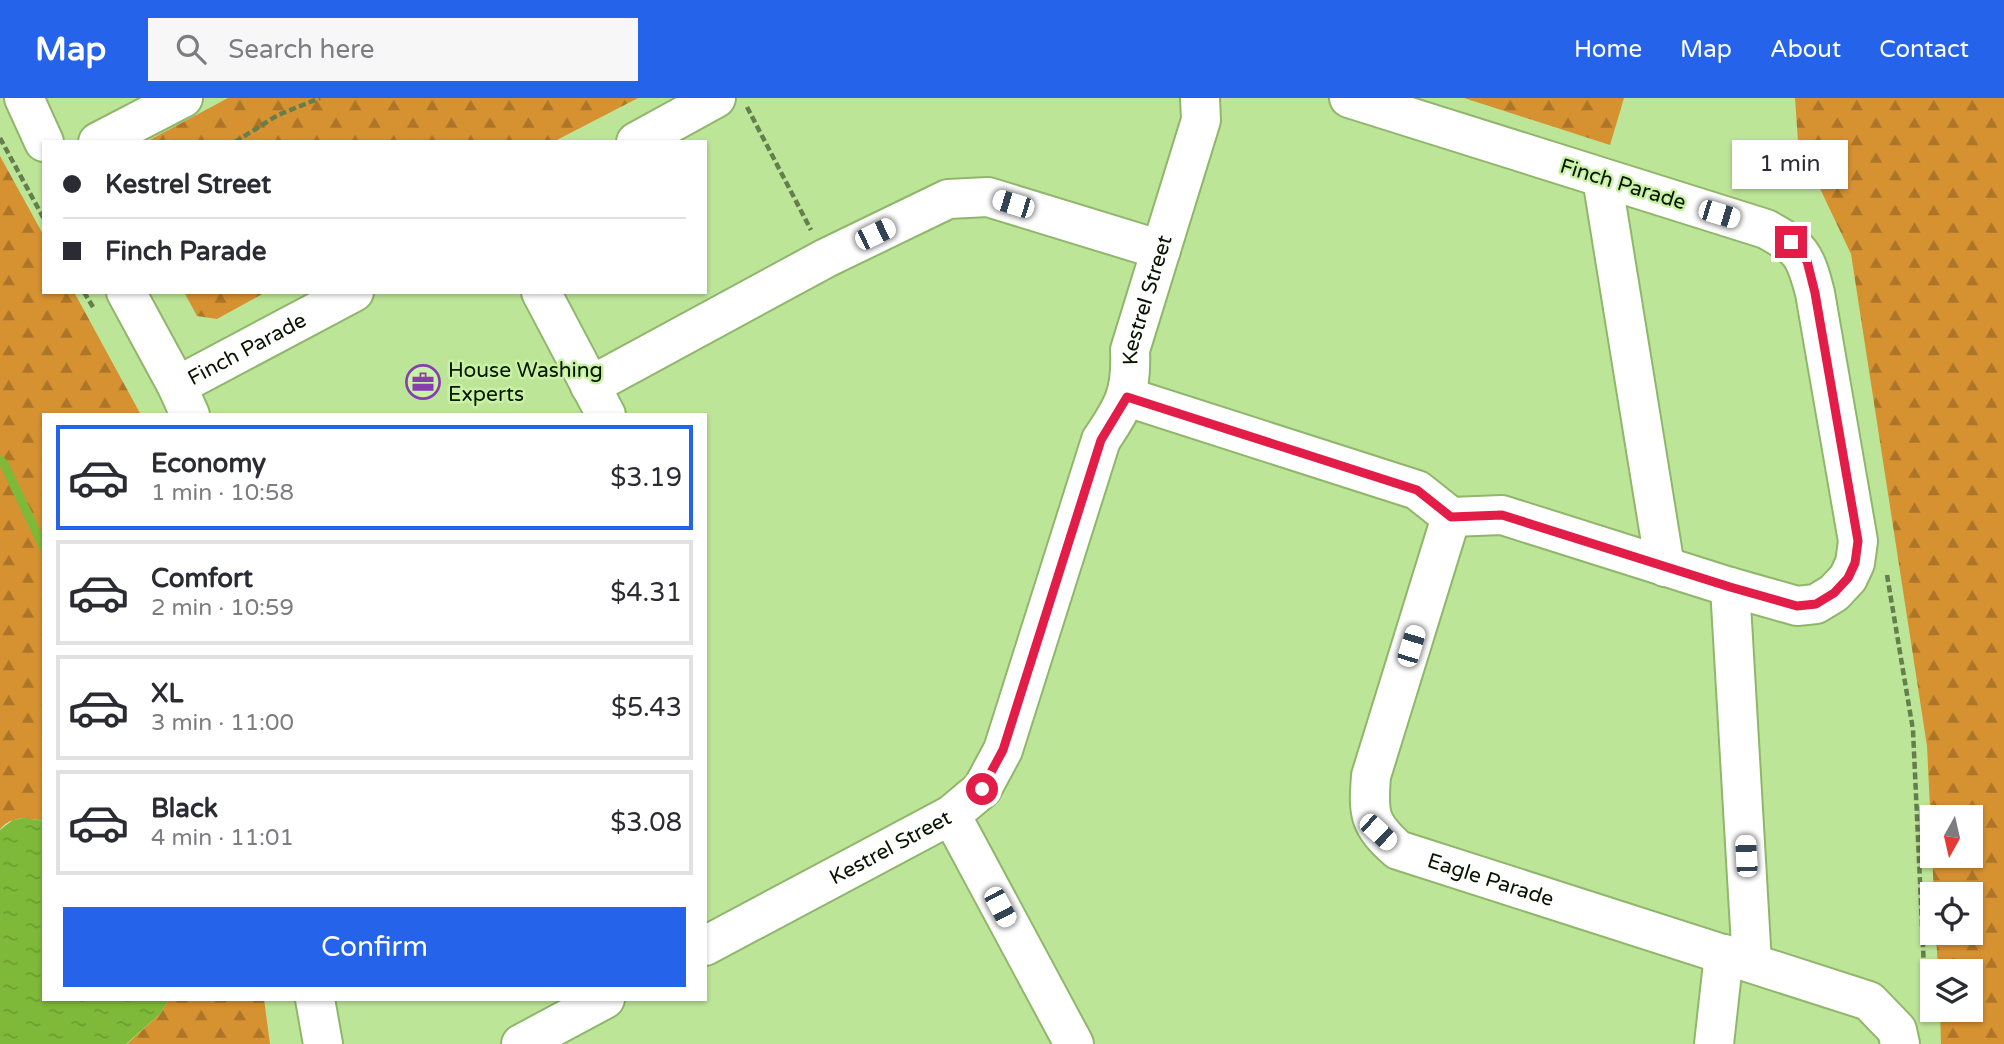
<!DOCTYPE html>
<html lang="en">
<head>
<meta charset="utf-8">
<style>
  :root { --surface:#fff; --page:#f7f7f7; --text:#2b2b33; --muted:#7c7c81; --line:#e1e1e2; --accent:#2563eb }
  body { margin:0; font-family:"Varela Round",sans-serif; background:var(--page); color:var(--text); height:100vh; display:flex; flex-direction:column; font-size:26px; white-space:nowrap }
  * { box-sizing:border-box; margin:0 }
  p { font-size:23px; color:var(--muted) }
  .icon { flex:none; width:38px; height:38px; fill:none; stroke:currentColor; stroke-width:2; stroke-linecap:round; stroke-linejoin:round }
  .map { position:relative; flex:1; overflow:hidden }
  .side { position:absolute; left:42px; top:315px; width:665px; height:588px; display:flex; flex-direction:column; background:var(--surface); border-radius:0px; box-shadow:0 2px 5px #0004 }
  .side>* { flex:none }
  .guide { position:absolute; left:42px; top:42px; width:665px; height:154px; border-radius:0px; box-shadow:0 2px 5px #0004; display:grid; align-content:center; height:154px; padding:0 21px; background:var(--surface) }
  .needle { width:46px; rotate:188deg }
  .tools { position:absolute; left:1920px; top:707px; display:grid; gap:14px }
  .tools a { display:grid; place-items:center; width:63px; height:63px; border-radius:0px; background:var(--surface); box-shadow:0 2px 5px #0004; font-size:35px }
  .end { position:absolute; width:32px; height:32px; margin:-16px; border:9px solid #e11d48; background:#fff; box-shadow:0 0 0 4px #fff }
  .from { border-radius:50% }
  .bubble { position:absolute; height:49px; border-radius:0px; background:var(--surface); box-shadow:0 2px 5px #0004; font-size:23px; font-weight:600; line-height:49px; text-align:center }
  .car { position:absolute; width:21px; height:42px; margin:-21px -10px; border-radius:9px; box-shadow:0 0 5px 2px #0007; background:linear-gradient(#fff 24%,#345 0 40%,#fff 0 76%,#345 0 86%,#fff 0) }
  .guide b { display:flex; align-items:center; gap:24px; height:66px; font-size:26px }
  .guide b+b { border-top:2px solid var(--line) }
  .guide i { width:18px; height:18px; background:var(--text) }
  ul { padding:12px 0 0; list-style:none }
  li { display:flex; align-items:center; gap:21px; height:105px; margin:0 14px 10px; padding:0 7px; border:4px solid var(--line); border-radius:0px }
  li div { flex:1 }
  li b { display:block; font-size:26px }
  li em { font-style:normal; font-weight:600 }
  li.on { border-color:var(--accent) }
  li>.icon { width:63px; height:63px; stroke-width:1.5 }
  .action { display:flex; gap:14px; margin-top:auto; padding:14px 21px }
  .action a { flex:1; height:80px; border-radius:0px; background:var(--accent); color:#fff; font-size:28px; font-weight:600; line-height:80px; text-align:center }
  header { display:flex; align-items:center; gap:42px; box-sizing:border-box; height:98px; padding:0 35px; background:var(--accent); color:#fff }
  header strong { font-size:33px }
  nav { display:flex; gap:38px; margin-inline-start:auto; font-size:24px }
  .search { width:490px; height:63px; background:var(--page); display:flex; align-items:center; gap:18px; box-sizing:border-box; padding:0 24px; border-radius:0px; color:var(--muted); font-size:26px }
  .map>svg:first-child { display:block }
</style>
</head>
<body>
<header>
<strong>Map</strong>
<div class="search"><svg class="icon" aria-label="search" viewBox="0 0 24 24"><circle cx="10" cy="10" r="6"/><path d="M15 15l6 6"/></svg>Search here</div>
<nav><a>Home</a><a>Map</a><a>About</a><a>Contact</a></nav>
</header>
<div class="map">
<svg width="2004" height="946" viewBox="0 0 2004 946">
  <defs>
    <pattern id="forest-firs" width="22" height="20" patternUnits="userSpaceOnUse" patternTransform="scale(1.75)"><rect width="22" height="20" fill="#d69131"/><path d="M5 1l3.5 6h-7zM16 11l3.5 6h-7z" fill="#ac7527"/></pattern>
    <pattern id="water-ripples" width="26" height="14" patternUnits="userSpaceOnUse" patternTransform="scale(1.75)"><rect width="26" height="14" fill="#7fb939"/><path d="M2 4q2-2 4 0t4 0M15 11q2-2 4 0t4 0" fill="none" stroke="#6c9e30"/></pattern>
  </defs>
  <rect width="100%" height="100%" fill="#bde598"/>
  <!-- forest -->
  <g fill="url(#forest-firs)">
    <path d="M228,0H638L553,44H146Z"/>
    <path d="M1464,0H1624L1610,47Z"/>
    <path d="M1795,0H2004V946H1941L1940,912H1970V873H1938L1936,835H1970V796H1934L1932,758H1970V719H1932V750L1927,648L1851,156L1798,44Z"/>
    <path d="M0,58L44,138V194H74L141,317H44V723C27,720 12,717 0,731Z"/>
    <path d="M184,194H266L217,221L197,218Z"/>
    <path d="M169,901H264L270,946H127L160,916Z"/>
  </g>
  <!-- water -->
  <path fill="url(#water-ripples)" d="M25,720L44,723V901H169L160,916L126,946H0V732L13,722Z"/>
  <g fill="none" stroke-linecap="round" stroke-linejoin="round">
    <!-- stream -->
    <path stroke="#7fb939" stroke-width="9" d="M0,362L4,366L44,450"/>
    <!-- minor casing -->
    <g stroke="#90b66c" stroke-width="42">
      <g id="minor">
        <path d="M24,0L44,44"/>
        <path d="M98,44L183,0"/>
        <path d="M636,44L716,0"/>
        <path d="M1602,80L1665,469"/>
        <path d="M126,194L177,288L190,317"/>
        <path d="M541,194L606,317"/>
        <path id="s1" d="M177,288L354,194"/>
        <path d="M590,288L826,160L948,101L988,99L1161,152"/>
        <path d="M1127,299L1417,392L1451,419L1502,417L1730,489L1797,508L1816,506L1834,495L1848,480L1855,465L1858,443L1815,195C1805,156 1801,150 1766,131L1349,0"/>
        <path id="s2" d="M1451,419L1371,678C1368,717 1369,726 1398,752L1869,903L1897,932L1900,946"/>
        <path d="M1730,489L1752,865"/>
        <path d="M951,717L1074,946"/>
        <path id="s3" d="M705,848L951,717L982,691L1003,652L1101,342C1124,308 1132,294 1130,252L1201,22L1200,0"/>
        <path d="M315,901L323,946"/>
        <path d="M521,946L605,901"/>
        <path d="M1714,946L1724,856"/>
      </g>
    </g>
    <!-- path -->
    <g stroke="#647e4d" stroke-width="4.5" stroke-dasharray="7 3.5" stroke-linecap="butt">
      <path d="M747,9L811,132"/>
      <path d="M0,40L44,121"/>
      <path d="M235,44L278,17L320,0"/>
      <path d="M84,194L93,209"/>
      <path d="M1887,477L1913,632L1926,914"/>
    </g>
    <!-- minor -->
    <use href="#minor" stroke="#fff" stroke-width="38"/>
  </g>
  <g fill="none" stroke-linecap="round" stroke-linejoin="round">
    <!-- route -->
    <path stroke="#e11d48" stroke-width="9" d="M982,691L1003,652L1101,342L1127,299L1417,392L1451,419L1502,417L1730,489L1797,508L1816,506L1834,495L1848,480L1855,465L1858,443L1815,195L1807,163L1791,144"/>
  </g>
  <!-- icons -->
  <defs>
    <g id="office-ring" transform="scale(1.75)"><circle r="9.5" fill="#c9f2a5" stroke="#873eb0" stroke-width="1.5"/><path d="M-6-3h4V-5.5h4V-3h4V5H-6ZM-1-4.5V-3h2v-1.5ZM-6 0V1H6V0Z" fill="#873eb0"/></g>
  </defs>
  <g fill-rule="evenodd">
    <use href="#office-ring" x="423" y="284"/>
  </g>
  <g text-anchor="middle" stroke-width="5" stroke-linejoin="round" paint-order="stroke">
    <!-- street labels -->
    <g font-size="21" fill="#071400" stroke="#c9f2a5">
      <text transform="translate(1623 86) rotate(17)" y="7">Finch Parade</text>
      <text dy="7" stroke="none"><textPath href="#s3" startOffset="838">Kestrel Street</textPath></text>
      <text dy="7" stroke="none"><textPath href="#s1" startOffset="79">Finch Parade</textPath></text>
      <text dy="7" stroke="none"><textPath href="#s3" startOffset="210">Kestrel Street</textPath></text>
      <text dy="7" stroke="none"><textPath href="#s2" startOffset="452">Eagle Parade</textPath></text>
    </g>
    <!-- poi labels -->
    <g font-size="21" fill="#071400" stroke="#c9f2a5" text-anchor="start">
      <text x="448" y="279">House Washing<tspan x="448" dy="24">Experts</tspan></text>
    </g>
  </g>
</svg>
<div class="tools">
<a><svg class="needle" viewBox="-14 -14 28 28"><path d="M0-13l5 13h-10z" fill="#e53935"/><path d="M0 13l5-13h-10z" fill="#7c7c81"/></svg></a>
<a><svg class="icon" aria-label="locate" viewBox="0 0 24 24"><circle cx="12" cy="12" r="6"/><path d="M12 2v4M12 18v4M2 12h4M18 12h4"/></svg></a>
<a><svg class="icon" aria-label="layers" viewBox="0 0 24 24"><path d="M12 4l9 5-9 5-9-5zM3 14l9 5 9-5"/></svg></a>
</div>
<i class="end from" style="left:982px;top:691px"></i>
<i class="end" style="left:1791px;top:144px"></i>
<div class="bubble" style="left:1732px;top:42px;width:116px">1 min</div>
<i class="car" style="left:1013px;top:106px;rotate:287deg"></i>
<i class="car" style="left:1719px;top:116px;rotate:107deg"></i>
<i class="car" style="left:875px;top:136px;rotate:64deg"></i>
<i class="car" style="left:1411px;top:548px;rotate:17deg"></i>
<i class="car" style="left:1378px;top:734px;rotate:133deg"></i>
<i class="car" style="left:1746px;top:758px;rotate:357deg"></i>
<i class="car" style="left:1000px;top:809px;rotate:152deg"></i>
<div class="guide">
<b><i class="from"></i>Kestrel Street</b>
<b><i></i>Finch Parade</b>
</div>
<section class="side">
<ul>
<li class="on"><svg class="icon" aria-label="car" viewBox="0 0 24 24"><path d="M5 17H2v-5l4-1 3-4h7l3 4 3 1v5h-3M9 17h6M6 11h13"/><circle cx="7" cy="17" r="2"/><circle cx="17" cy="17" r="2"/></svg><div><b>Economy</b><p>1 min · 10:58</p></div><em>$3.19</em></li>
<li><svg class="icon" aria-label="car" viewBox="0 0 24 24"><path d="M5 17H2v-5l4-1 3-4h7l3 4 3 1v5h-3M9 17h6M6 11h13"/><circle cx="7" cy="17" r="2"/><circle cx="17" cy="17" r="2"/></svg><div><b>Comfort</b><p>2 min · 10:59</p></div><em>$4.31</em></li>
<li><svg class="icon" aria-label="car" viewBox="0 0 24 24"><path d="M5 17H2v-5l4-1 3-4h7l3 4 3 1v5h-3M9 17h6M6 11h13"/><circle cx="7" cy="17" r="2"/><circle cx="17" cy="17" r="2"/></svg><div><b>XL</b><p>3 min · 11:00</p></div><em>$5.43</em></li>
<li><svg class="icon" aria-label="car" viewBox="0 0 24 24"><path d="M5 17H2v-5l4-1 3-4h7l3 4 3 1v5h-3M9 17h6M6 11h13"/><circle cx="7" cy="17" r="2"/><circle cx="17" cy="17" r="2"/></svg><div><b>Black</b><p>4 min · 11:01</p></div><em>$3.08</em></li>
</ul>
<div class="action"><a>Confirm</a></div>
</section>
</div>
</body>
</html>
